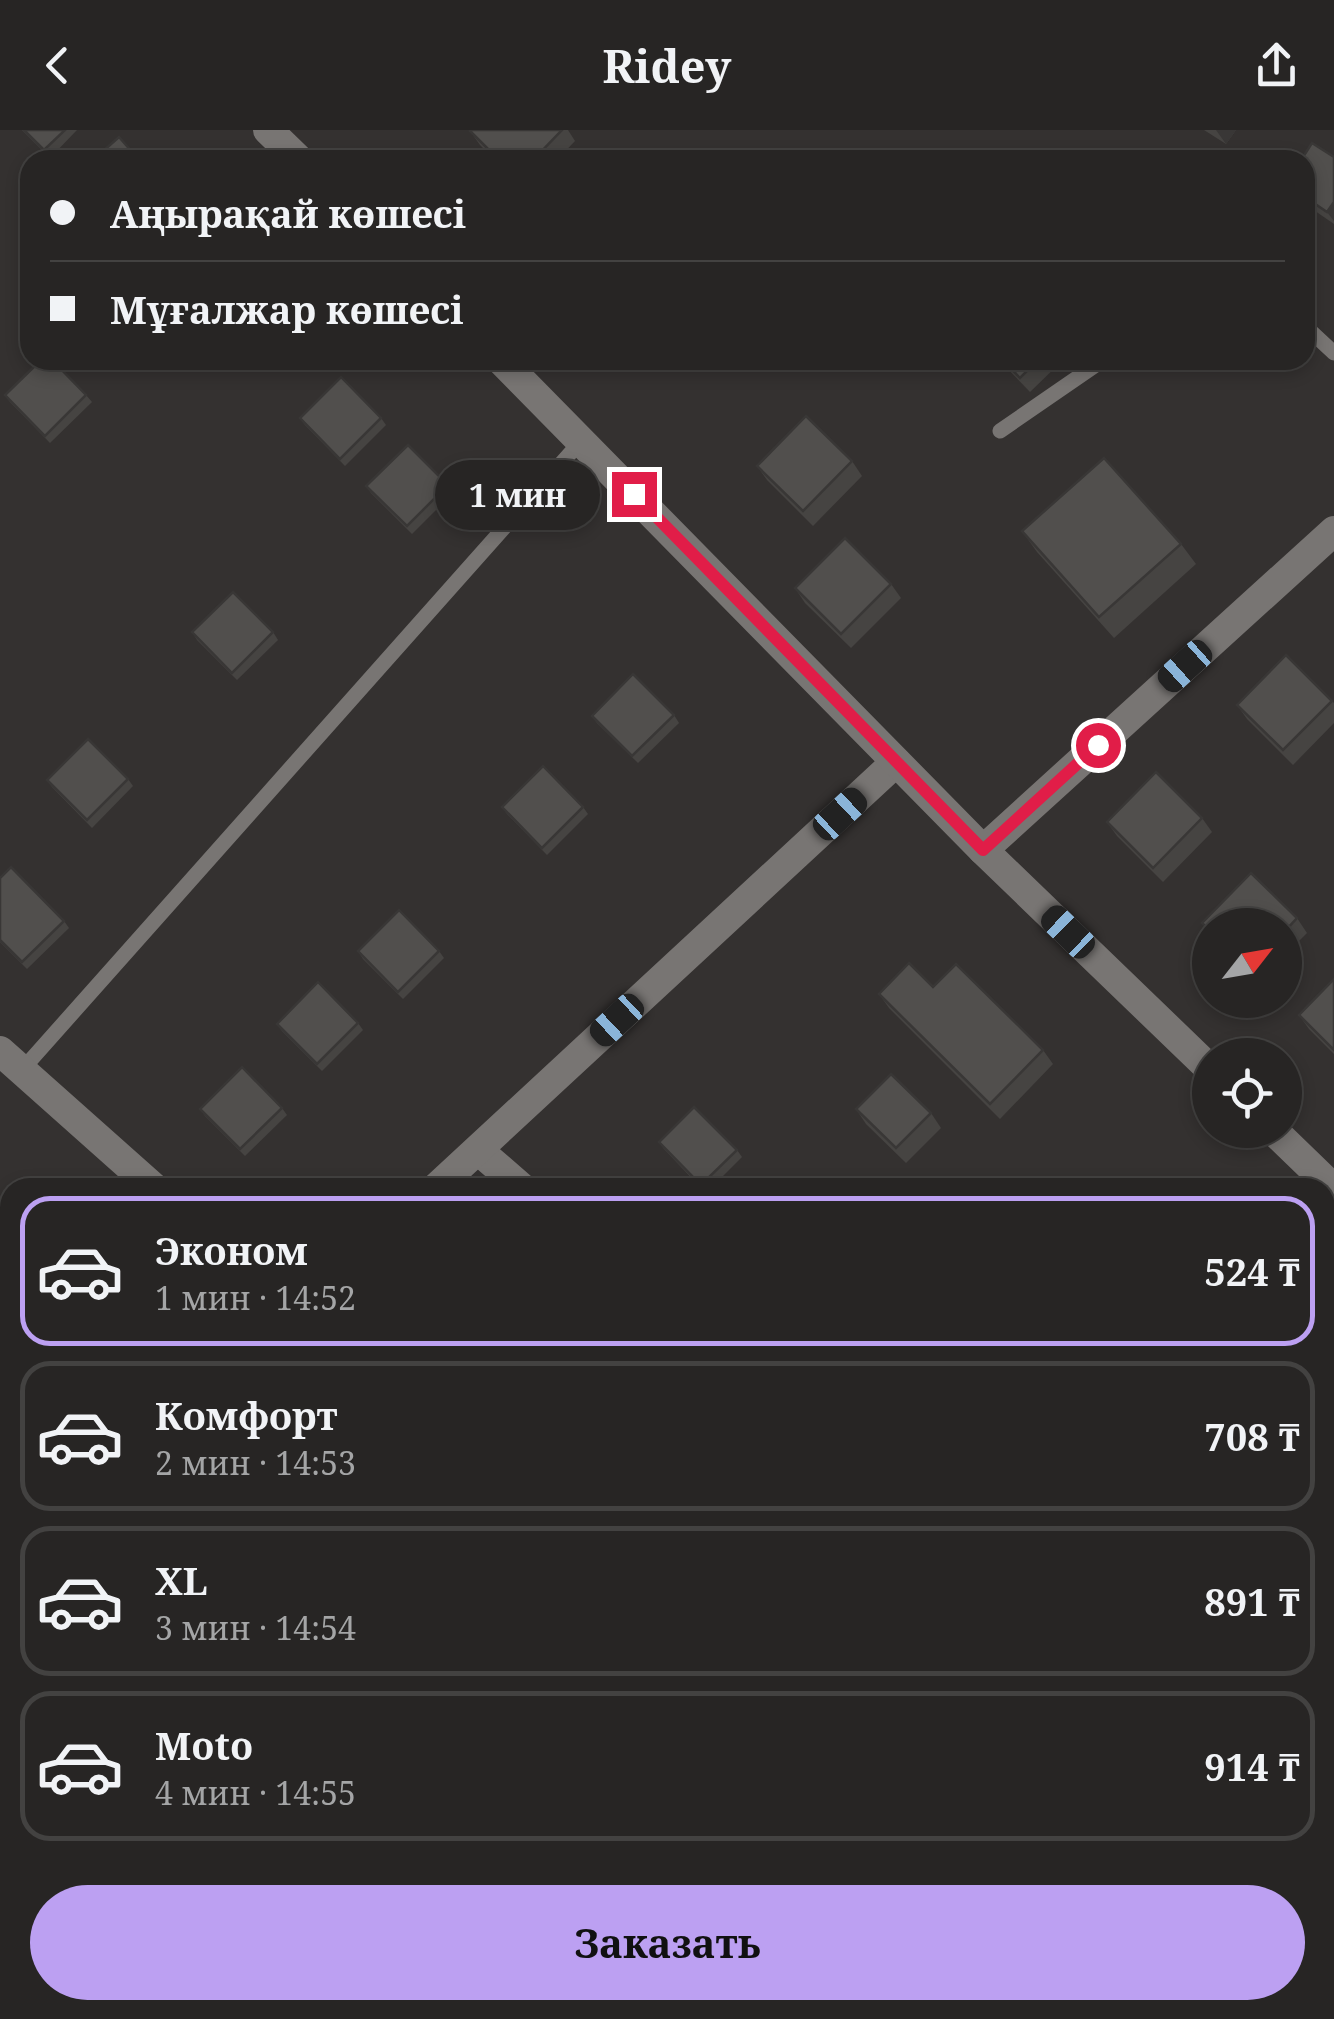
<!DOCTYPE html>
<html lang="ru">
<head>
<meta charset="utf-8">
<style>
  :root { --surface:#272524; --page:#333131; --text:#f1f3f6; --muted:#a4a5a6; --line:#434241; --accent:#bca0f2 }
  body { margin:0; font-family:"Noto Serif",serif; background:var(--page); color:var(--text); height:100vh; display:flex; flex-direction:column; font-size:38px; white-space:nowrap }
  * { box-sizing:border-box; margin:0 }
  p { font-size:32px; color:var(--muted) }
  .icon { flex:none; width:55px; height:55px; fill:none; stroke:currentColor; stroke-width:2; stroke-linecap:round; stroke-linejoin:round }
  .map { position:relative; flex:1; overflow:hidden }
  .sheet { position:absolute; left:0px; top:1048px; width:1335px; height:842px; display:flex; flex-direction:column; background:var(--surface); border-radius:30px 30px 0 0; box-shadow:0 5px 15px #0003,0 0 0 2px var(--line) }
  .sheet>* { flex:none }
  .guide { position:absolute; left:20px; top:20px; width:1295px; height:220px; border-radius:30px; box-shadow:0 5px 15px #0003,0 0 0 2px var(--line); display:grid; align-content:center; height:220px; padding:0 30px; background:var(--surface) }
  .needle { width:65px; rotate:59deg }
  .controls { position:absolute; left:1192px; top:778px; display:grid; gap:20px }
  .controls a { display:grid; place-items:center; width:110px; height:110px; border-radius:50%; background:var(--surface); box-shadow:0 5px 15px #0003,0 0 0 2px var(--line); font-size:50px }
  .end { position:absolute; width:45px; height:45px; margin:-22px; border:12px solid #e11d48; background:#fff; box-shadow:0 0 0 5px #fff }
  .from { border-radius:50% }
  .bubble { position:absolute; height:70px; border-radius:35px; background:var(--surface); box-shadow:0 5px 15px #0003,0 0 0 2px var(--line); font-size:32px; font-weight:700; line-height:70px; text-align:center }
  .car { position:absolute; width:30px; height:60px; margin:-30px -15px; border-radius:12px; box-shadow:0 0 8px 2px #0007; background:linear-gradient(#222 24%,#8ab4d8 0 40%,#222 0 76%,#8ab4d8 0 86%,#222 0) }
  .guide b { display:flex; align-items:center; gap:35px; height:95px; font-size:38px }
  .guide b+b { border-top:2px solid var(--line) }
  .guide i { width:25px; height:25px; background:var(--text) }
  ul { padding:18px 0 0; list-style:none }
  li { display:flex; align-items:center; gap:30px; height:150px; margin:0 20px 15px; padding:0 10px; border:5px solid var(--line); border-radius:30px }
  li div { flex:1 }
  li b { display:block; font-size:38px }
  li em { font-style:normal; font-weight:700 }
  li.active { border-color:var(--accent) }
  li>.icon { width:90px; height:90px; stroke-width:1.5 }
  .cta { display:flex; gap:20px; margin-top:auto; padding:20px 30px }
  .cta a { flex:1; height:115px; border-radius:60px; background:var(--accent); color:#111; font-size:40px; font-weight:700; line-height:115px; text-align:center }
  header { display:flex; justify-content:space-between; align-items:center; height:130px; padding:0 30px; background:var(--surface); font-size:45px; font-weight:700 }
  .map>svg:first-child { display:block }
</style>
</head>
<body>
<header><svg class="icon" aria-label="back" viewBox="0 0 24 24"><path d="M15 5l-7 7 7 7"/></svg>Ridey<svg class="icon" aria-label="share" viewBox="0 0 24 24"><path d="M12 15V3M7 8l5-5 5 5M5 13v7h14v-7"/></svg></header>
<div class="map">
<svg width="1334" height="1889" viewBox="0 0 1334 1889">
  <rect width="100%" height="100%" fill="#343130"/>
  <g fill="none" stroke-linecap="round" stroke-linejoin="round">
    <!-- service -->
    <g stroke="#787573" stroke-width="15">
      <path d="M1305,196L1334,223"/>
      <path d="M1000,301L1103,230"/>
      <path d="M21,941L582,310"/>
    </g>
    <!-- minor -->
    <g stroke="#787573" stroke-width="30">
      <path d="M983,720L1334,401"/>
      <path d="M0,921L154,1058"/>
      <path d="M478,1020L522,1058"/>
      <path d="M436,1058L896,632"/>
      <path d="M0,1468L10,1458"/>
      <path d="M1325,1717L1334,1724"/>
      <path d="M0,1726L10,1730"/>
      <path d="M461,1880L481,1889"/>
      <path d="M563,1889L569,1880"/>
    </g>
    <!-- tertiary -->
    <g stroke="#787573" stroke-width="30">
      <path d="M268,0L299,30"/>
      <path d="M501,230L983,720L1210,939"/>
      <path d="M1273,1000L1334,1059"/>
    </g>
  </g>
  <!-- wall -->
  <g fill="#464442">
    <path d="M22,0H77L50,28Z"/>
    <path d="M471,0H568L575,11L557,30H495L480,15L470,1Z"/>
    <path d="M1204,0H1236L1226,14Z"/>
    <path d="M1334,27V94L1305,74V30Z"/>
    <path d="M999,230H1063L1030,262Z"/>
    <path d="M5,265H86L92,272L50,313L10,272Z"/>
    <path d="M300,288H381L386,295L345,336L305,295Z"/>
    <path d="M852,331L862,346L813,396L767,350L757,336Z"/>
    <path d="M448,355L453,363L412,404L371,363L366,356Z"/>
    <path d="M1022,401L1181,414L1196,434L1114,508L1037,422Z"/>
    <path d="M891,454L901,468L851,518L805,473L795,458Z"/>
    <path d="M192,502H273L278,510L237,550L197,510Z"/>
    <path d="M1332,571L1334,573V593L1293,635L1247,589L1237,575Z"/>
    <path d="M674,585L679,593L638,633L597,593L592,586Z"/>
    <path d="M128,649L133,656L92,698L52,657L47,650Z"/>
    <path d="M502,677H583L588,684L547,725L507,684Z"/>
    <path d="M1202,688L1212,702L1163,752L1117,706L1107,692Z"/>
    <path d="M0,748L64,791L69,798L27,839L0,812Z"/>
    <path d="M1297,788L1307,803L1285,825V795H1210V804L1202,793Z"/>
    <path d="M358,821H439L444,828L403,869L363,829Z"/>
    <path d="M1334,849V924L1309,899L1299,885Z"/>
    <path d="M933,857L1043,920L1053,934L1000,989L889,878L879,864Z"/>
    <path d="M358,893L363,900L322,941L282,901L277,894Z"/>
    <path d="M282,978L287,985L245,1026L205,986L200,979Z"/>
    <path d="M856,979L931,983L941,998L906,1033L866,994Z"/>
    <path d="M659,1012L737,1020L742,1027L711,1058H701L664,1019Z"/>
    <path d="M1325,1184L1334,1192V1249L1325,1258Z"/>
  </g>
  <!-- shaded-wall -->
  <g fill="#393736">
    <path d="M1216,0H1236L1226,14Z"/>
    <path d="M1334,72V91L1327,82Z"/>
  </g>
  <!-- building -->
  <g fill="#514f4d" stroke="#393736" stroke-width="2.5">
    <path d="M24,0H65L44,20Z"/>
    <path d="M471,0H562L533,30H499L470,1Z"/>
    <path d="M119,7L139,30H93Z"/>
    <path d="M1312,13L1334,27V72L1327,82L1305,67V30H1301Z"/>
    <path d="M41,230H52L86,265L45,306L5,265Z"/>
    <path d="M1003,230H1038L1020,248Z"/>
    <path d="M341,247L381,288L340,329L300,288Z"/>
    <path d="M806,286L852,331L803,381L757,336Z"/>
    <path d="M408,315L448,355L407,396L366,356Z"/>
    <path d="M1104,328L1181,414L1099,487L1022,401Z"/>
    <path d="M845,408L891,454L841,504L795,458Z"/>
    <path d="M233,462L273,502L232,543L192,502Z"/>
    <path d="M1286,525L1332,571L1283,620L1237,575Z"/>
    <path d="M633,544L674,585L632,626L592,586Z"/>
    <path d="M88,609L128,649L87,690L47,650Z"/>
    <path d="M543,636L583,677L542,718L502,677Z"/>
    <path d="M1156,642L1202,688L1153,738L1107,692Z"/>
    <path d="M11,737L64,791L22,832L0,810V748Z"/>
    <path d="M1251,743L1297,788L1285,801V795H1210V801L1202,793Z"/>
    <path d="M399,780L439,821L398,862L358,821Z"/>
    <path d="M909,833L933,857L956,834L1043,920L990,974L879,864Z"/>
    <path d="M1334,849V920L1299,885Z"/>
    <path d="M318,852L358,893L317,934L277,894Z"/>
    <path d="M242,937L282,978L240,1019L200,979Z"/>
    <path d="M891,944L931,983L896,1018L856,979Z"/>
    <path d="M694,977L737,1020L701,1055L659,1012Z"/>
    <path d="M1325,1184L1334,1192V1225L1325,1234Z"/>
    <path d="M1334,1284V1323L1325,1314V1293Z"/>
    <path d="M1325,1872L1334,1879V1889H1295L1303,1880H1325Z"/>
    <path d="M724,1882L733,1889H718Z"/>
  </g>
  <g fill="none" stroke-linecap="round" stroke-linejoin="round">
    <!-- route -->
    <path stroke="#e11d48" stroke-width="12" d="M634,364L983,720L1098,615"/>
  </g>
</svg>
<div class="controls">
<a><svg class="needle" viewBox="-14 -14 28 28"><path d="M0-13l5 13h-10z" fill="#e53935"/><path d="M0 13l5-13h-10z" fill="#a4a5a6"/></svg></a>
<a><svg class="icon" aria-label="locate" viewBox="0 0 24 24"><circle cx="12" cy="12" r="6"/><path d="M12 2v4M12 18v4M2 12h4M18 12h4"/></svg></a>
</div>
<i class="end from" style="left:1098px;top:615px"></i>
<i class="end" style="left:634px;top:364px"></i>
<div class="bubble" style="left:435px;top:330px;width:165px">1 мин</div>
<i class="car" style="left:1185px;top:536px;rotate:228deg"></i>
<i class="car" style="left:840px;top:684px;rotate:47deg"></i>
<i class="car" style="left:1068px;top:802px;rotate:314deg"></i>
<i class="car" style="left:617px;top:890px;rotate:227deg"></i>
<div class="guide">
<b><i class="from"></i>Аңырақай көшесі</b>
<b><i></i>Мұғалжар көшесі</b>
</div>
<section class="sheet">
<ul>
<li class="active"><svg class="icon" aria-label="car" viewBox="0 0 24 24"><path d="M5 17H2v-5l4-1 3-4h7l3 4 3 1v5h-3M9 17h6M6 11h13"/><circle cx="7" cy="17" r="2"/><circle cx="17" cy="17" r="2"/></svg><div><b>Эконом</b><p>1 мин · 14:52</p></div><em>524 ₸</em></li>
<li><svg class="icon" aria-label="car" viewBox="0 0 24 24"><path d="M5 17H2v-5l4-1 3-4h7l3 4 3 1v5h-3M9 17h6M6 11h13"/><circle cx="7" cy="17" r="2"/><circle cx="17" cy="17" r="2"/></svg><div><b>Комфорт</b><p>2 мин · 14:53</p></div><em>708 ₸</em></li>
<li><svg class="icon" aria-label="car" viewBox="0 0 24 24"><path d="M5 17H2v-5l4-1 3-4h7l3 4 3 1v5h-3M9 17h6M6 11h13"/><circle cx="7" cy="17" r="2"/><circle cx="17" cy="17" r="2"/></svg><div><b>XL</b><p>3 мин · 14:54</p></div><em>891 ₸</em></li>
<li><svg class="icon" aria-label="car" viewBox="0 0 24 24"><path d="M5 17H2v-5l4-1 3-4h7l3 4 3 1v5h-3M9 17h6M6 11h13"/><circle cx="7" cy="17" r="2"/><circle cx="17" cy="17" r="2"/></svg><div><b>Moto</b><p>4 мин · 14:55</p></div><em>914 ₸</em></li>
</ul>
<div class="cta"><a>Заказать</a></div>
</section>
</div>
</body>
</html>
